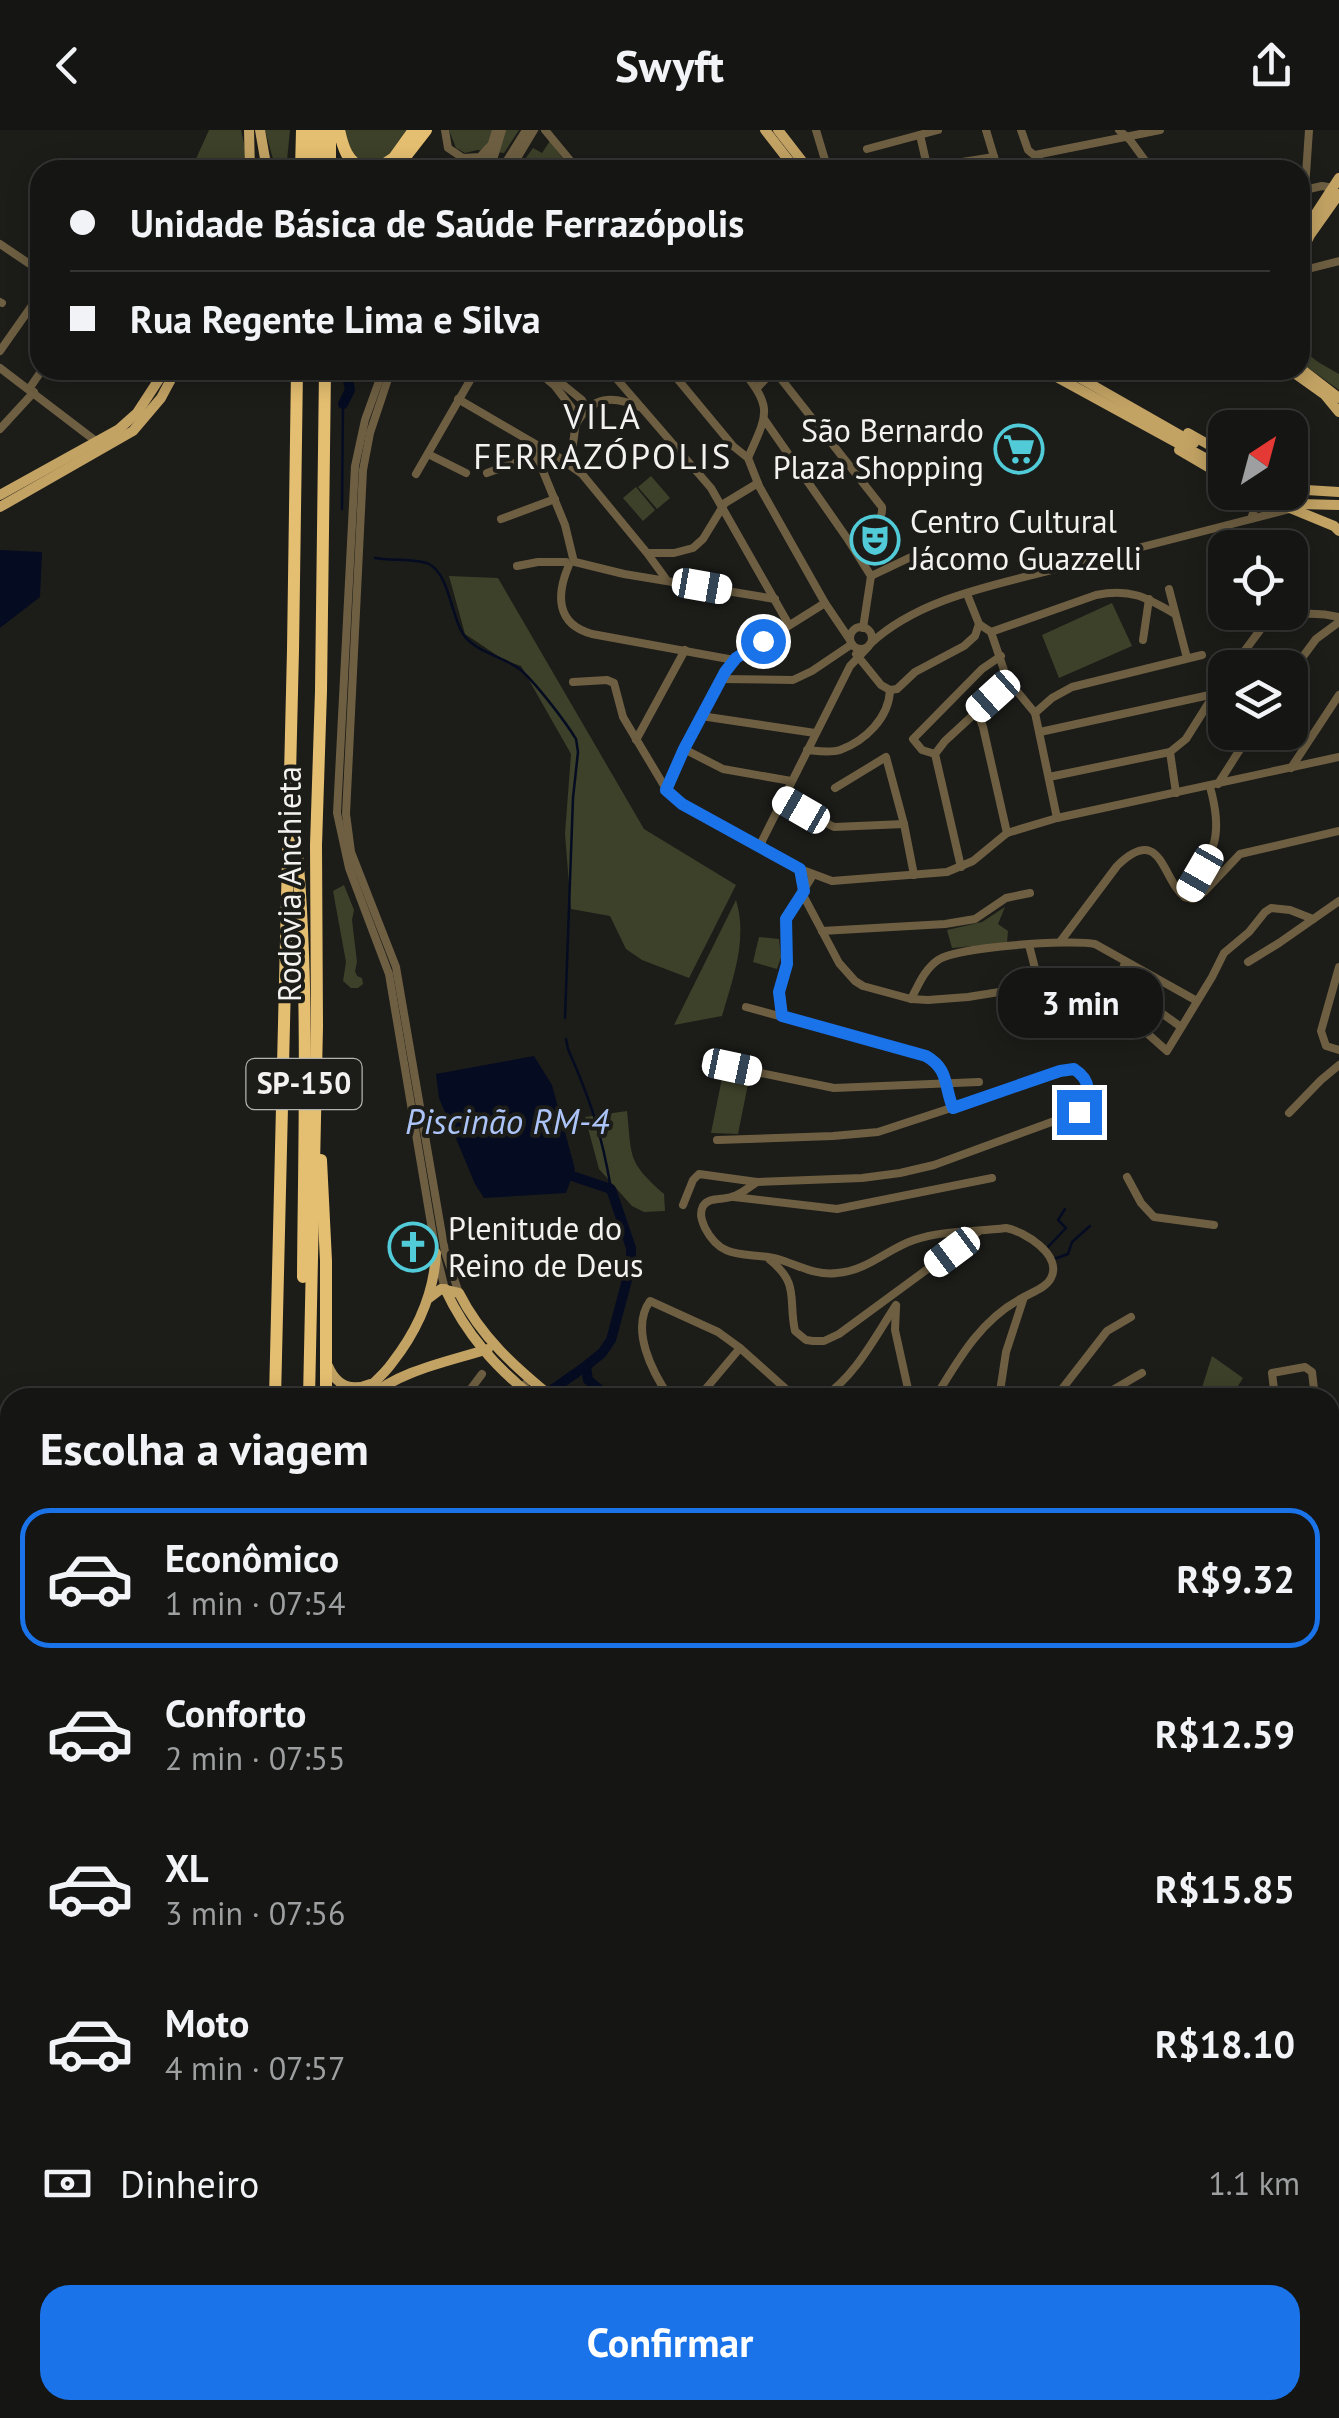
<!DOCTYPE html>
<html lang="pt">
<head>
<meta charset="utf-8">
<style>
  :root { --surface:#151513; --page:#222221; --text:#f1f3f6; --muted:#9d9fa0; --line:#343433; --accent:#1a73e8 }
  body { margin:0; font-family:"PT Sans",sans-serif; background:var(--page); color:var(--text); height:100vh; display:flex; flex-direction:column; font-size:38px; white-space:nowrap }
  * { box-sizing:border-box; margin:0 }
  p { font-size:32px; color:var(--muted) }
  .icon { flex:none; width:55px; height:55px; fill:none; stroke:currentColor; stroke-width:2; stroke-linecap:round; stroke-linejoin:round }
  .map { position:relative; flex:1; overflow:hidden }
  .sheet { position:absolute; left:0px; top:1258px; width:1340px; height:1032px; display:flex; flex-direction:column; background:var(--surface); border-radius:30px 30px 0 0; box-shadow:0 5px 25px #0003,0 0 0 2px var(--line) }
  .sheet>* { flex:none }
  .guide { position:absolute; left:30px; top:30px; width:1280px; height:220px; border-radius:30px; box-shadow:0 5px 25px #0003,0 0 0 2px var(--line); display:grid; align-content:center; height:220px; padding:0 40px; background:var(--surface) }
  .needle { width:65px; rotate:36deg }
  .tools { position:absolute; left:1208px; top:280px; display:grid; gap:20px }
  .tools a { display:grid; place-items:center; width:100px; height:100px; border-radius:20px; background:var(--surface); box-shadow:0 5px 25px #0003,0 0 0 2px var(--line); font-size:50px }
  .end { position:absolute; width:45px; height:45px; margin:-22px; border:12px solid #1a73e8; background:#fff; box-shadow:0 0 0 5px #fff }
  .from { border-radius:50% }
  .bubble { position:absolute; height:70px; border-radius:30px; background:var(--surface); box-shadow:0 5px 25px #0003,0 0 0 2px var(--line); font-size:32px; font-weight:800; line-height:70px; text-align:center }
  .car { position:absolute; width:30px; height:60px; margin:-30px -15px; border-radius:12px; box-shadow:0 0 8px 2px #0007; background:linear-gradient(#fff 24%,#345 0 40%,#fff 0 76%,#345 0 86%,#fff 0) }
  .guide b { display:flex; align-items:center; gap:35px; height:95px; font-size:38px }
  .guide b+b { border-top:2px solid var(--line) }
  .guide i { width:25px; height:25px; background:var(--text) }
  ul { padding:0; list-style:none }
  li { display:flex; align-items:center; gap:30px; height:140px; margin:0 20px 15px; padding:0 20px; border:5px solid transparent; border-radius:30px }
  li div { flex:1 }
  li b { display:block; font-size:38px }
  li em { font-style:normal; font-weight:800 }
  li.selected { border-color:var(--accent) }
  li>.icon { width:90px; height:90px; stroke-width:1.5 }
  h2 { padding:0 40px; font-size:45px; line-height:120px }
  .pay { display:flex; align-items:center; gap:25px; height:110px; padding:0 40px; font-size:38px }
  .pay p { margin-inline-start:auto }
  .button { display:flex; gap:20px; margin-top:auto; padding:20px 40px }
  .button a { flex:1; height:115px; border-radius:30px; background:var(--accent); color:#fff; font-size:40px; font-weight:800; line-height:115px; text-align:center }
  header { display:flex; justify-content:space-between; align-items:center; height:130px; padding:0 40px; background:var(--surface); font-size:45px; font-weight:800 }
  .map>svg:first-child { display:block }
</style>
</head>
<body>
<header><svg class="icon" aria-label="back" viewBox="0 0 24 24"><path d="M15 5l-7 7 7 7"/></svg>Swyft<svg class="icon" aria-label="share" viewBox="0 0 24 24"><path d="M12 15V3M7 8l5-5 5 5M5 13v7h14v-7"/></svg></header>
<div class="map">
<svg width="1339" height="2288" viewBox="0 0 1339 2288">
  <rect width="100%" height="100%" fill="#1c1c19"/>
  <!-- green -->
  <g fill="#3d4129">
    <path d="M209,0H241L245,18L244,40H191Z"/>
    <path d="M265,0H290L286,40H276Z"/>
    <path d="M344,0H412L386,33L367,39L352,24Z"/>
    <path d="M449,0H519L504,23L477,20L465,23L456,18Z"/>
    <path d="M550,11L563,29L556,40H535L523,32L533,18L542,23Z"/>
    <path d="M1300,212C1307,228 1324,235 1339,244V260L1303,234L1300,231Z"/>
    <path d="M651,346L670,368L657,379L638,357Z"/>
    <path d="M636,357L655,380L643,391L623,368Z"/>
    <path d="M449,446L498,448L644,699L736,755L689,848L642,830L626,819L610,786L571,779L565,704L571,624L521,536L504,530L465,504Z"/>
    <path d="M1112,473L1132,516L1059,548L1042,505Z"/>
    <path d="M344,755L354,780L352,790L357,832L355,841L357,846L362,848L363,854L358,858H351L343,851L346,832L333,761Z"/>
    <path d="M736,770C748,809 733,848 722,886L674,895Z"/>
    <path d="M1005,777L998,794L1008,801L1007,813L952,818L947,800L982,792Z"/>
    <path d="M759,807L779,809L781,827L777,839L753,832Z"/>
    <path d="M723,943L749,949L738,1004L711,1003Z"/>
    <path d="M627,981C632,1028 627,1031 664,1064L665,1081L644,1082L632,1076L599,1039L585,987Z"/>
    <path d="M1212,1226L1243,1248L1231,1267H1199Z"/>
    <path d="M1339,1555V2231L1330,2232V1661L1337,1636L1333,1576Z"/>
    <path d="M10,1926V1964L0,1986V1949Z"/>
    <path d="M236,2280H458L457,2288H233Z"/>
    <path d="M464,2280H640L639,2288H473Z"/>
    <path d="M1041,2280H1100L1106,2288H1047Z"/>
  </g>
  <!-- water -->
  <g fill="#050c21">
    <path d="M0,420L42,422L40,467L0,498Z"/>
    <path d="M534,926L552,955L575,1039L566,1063L484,1068L475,1054L439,968L436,944Z"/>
  </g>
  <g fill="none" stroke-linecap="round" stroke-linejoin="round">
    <!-- stream -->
    <g stroke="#050c21" stroke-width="2.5">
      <path d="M342,379L343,274"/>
      <path d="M375,428C390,431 417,428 429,434C449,444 451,485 463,504C477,524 505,526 522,541C538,556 565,591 576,609L578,622L573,668L565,888"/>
      <path d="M566,909L568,919C590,969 602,1004 611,1059"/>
      <path d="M1047,1118L1066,1098L1058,1090L1065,1079"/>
      <path d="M1054,1129L1068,1124L1072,1112L1090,1096"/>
    </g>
    <!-- river -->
    <g stroke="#050c21" stroke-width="10">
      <path d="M343,274L350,260L346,240"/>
      <path d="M560,1042L611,1059L631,1118V1135L611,1210L602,1223L586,1236L588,1250L610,1268"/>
      <path d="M553,1259L586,1236"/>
    </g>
    <!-- minor -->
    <g stroke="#6e5f42" stroke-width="8">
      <path d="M445,0L448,18L463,28L480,27L491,15"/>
      <path d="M545,0L578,40"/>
      <path d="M816,0L828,40"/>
      <path d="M986,0L998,40"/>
      <path d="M1021,0L1028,20L1040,30L1044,40"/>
      <path d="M1119,0L1130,10L1152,40"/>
      <path d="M920,5L928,40"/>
      <path d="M867,19L938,0"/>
      <path d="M1035,25L1160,0"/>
      <path d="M484,40L496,0"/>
      <path d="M490,40L502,0"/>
      <path d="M501,40L526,0"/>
      <path d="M510,40L534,0"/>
      <path d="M937,40L956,33L994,27"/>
      <path d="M1305,59L1309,0"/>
      <path d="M1300,61L1322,56L1334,58"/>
      <path d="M0,114L40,141"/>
      <path d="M1300,141L1339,131"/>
      <path d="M0,172L2,173"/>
      <path d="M0,221L33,174"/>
      <path d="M0,238L97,312"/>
      <path d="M383,240L365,290L355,336L337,683L349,738L389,844L436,1123L445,1159"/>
      <path d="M391,240L370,303L363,340L346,684L351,722L396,837L445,1122L459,1163"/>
      <path d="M536,240L555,256L574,281L582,284"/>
      <path d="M609,240L711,358L789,495"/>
      <path d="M670,240L733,316L748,328L759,356L825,473L850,510"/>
      <path d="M742,240C774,279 767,284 748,328"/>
      <path d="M550,244L582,270L586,279"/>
      <path d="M757,258L774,240L882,377C884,395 863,403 849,411"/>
      <path d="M29,259L42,240"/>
      <path d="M458,269L542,318"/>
      <path d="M764,289L849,411L871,446L863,498"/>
      <path d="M576,294C592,266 612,265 640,277"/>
      <path d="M0,299L34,262"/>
      <circle cx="545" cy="326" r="8"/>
      <path d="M428,324L466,343"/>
      <path d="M554,324L582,344L647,423L666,449"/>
      <path d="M538,329L565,395L573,428"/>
      <path d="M573,337V314L576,292"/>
      <path d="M487,343L536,325"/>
      <path d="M416,344L476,240"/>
      <path d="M501,389L555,369"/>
      <path d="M1251,389L1255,377L1254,364"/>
      <path d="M648,423H674L693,418L703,409L725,373L758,353"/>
      <path d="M575,432L624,444L775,469"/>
      <path d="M569,435C556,465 556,494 592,504L734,530"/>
      <path d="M517,436L538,432H566"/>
      <path d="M871,446L911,427"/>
      <path d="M1169,459L1187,528"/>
      <path d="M979,494L991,502L1007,549L1035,583L1057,688"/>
      <circle cx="861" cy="508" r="11"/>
      <path d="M991,502L1096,465C1130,458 1146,467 1175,484"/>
      <path d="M1143,510L1149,469"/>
      <path d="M870,514C918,469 991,456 1052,440C1131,419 1211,400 1290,379"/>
      <path d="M856,524L881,555L890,560"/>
      <path d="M1232,538L1266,492C1291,483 1314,481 1339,487"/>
      <path d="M1290,544L1316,509L1339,492"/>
      <path d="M720,549L793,550L812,541L852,514"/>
      <path d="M573,552L607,550L614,553L623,587L669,664L676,669L800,739L832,751L947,742L973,731L1007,703L1057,688L1339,627"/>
      <path d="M890,560L897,559L915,542L964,516L975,506L979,494L967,464"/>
      <path d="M977,581L983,597L1007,703"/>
      <path d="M1035,583L1052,568L1072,557L1202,525"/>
      <path d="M701,586L815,603"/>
      <path d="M1040,602L1214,564"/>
      <path d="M636,610L685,520"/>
      <path d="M684,619L723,639L791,651"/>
      <path d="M807,620C818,621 830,623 840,620C865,611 889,588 890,560"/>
      <path d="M935,624L922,620L913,609L982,539L1001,526"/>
      <path d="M1291,638L1339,565"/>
      <path d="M1049,647L1170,622"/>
      <path d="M1218,654L1251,602"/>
      <path d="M835,658L886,627L904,694L914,745"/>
      <path d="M666,659L684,619L720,549L734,530L825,473"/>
      <path d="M1176,663L1170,622L1186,609L1225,547"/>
      <path d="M782,670L834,697L904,694"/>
      <path d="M762,719V711L850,536L868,517"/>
      <path d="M961,737L935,624L945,611L1009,552"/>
      <path d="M802,763L839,833L855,851L863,856L911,869L928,870L968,867L1055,853"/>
      <path d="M1185,767L1193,769L1203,763L1240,724L1339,701"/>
      <path d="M1185,767C1212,723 1225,710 1210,657"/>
      <path d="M822,801L945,794L975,789L1006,768L1030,763"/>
      <path d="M1060,812L1117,736C1162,692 1162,751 1185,767"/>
      <path d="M1029,815L1039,854"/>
      <path d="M1248,832L1279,813L1339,771"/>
      <path d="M1125,833L1111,871L1167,921L1212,847L1224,823L1249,802L1265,782L1271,778L1290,780L1313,789"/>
      <path d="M1339,837L1321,901L1326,916L1339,920"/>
      <path d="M1117,851L1181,897"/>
      <path d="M911,869C919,854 924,840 938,830C956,817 1071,809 1095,814L1197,871"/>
      <path d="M746,877L926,926C949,939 944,957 953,978"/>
      <path d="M782,886L779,862L787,834L786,789L813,745"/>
      <path d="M722,935L834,958L979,952"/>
      <path d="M1289,983L1321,950L1339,935"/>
      <path d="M1127,1047L1141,1073L1154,1087L1214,1095"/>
      <path d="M757,1052C749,1057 741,1065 731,1067C721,1070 709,1067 703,1076C699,1084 702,1091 705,1098C723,1133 748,1121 778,1129C798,1135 816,1146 837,1143C867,1141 887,1119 914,1110C943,1100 976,1102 1006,1098C1024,1101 1063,1125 1051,1148C1047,1157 1033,1162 1024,1167L1006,1222L999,1268"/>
      <path d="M734,1067L837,1079L992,1048"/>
      <path d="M683,1075L693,1050L699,1044L757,1052L862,1048L900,1043L934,1035L1079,982C1094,966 1093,939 1067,940L878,1002L833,1006L717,1010"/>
      <path d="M770,1130C800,1154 788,1169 795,1201L806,1210L813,1211H824L839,1204L978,1102"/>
      <path d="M896,1177L895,1200L910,1268"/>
      <path d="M464,1268L482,1244"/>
      <path d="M515,1268L529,1249"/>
      <path d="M670,1268C652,1242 630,1199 650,1171L718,1202L740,1218L796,1268"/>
      <path d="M698,1268L740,1218"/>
      <path d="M822,1268C855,1247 875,1207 896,1175"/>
      <path d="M935,1268C959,1228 982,1188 1024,1167"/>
      <path d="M1055,1268L1107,1201L1131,1187"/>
      <path d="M1099,1268L1142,1243"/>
      <path d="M1275,1268L1272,1243L1305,1237L1312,1242L1315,1268"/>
      <path d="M1330,1350L1339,1380"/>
      <path d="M1330,1414L1339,1415"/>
      <path d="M777,2280L784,2288"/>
      <path d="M851,2280L867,2288"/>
      <path d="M1113,2280L1119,2288"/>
      <path d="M1183,2280L1189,2288"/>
      <path d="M58,2288L59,2280"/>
      <path d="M83,2288L85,2280"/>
      <path d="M798,2288L821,2280"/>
      <path d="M975,2288L980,2280"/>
    </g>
    <!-- major -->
    <g stroke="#c3a364" stroke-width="10">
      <path d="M249,0L250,40"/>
      <path d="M260,0L267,40"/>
      <path d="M765,0L796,40"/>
      <path d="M778,0L809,40"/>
      <path d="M1300,108L1339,48"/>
      <path d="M1300,125L1310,105L1339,64"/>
      <path d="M1300,238L1339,268"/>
      <path d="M1044,240L1225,339"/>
      <path d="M1066,240L1194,313"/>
      <path d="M1290,240L1325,265L1339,282"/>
      <path d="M1188,303L1225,324"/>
      <path d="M1179,320L1225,347"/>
      <path d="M1290,359L1339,362"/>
      <path d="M1251,362L1334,396L1339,401"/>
      <path d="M0,365L119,299L137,283L165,240"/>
      <path d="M0,377L133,301L161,268L176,240"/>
      <path d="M445,1159C466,1204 495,1237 534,1268"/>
      <path d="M429,1168L441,1159L459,1163C481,1207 515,1237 553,1268"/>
      <path d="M328,1236C336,1255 351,1262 370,1254"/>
      <path d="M359,1268C369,1256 383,1246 392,1233C417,1201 434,1164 436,1123"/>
      <path d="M369,1268C397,1241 451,1231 488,1219"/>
      <path d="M1242,2280L1245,2288"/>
    </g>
    <!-- highway -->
    <g stroke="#e5bf71" stroke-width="12">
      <path d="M321,0L322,40"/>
      <path d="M339,0C343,18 347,32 365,40"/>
      <path d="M405,27L426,0"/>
      <path d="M330,28V0"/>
      <path d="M301,40L302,0"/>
      <path d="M312,40L313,2"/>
      <path d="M376,40L394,28L414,0"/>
      <path d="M294,692C310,843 304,996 303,1147"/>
      <path d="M321,1030L326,1131V1268"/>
      <path d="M275,1268L293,520L297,240"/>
      <path d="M309,1268L317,896L316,715L321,561L325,240"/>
      <path d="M0,1915L10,1879"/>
      <path d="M0,2029L10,2002"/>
      <path d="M0,2097L10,2066"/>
      <path d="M0,2126L10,2097"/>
    </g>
    <!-- major-bridge -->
    <g stroke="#c3a364" stroke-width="10">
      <path d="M1265,362L1299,374L1339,375"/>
      <path d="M0,2000L10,2004"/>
    </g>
  </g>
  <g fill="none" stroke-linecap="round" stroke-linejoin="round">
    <!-- route -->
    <path stroke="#1a73e8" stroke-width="12" d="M763,511L736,528L725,542L684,619L666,660L682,674L800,739L804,761L786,789L787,834L779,862L782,886L926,926C949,939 944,956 953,978L1060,941L1074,939C1090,949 1094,968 1079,982"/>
  </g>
  <!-- icons -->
  <defs>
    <g id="supermarket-ring" transform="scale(2.5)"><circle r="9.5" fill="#1c1c19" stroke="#52cbd8" stroke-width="1.5"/><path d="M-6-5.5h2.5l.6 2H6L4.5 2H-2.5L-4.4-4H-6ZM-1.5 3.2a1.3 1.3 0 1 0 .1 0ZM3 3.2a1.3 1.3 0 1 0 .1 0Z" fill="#52cbd8"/></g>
    <g id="theatre-ring" transform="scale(2.5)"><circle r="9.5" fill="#1c1c19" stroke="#52cbd8" stroke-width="1.5"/><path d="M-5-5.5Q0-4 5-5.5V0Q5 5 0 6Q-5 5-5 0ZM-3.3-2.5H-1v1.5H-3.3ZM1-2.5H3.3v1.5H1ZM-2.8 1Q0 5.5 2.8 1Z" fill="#52cbd8"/></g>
    <g id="church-ring" transform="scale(2.5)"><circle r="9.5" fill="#1c1c19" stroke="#52cbd8" stroke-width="1.5"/><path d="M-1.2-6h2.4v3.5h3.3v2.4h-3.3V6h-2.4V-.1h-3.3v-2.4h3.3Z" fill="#52cbd8"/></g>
  </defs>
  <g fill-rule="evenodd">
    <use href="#supermarket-ring" x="1019" y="319"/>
    <use href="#theatre-ring" x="875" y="410"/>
    <use href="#church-ring" x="413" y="1117"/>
  </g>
  <g text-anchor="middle" stroke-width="8" stroke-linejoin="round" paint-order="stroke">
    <!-- shield labels -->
    <rect fill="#1c1c19" stroke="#b2b2b0" stroke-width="2.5" x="246.5" y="929" width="115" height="50" rx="8"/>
    <g font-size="30" font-weight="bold" fill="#f3f2f0">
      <text x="304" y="964">SP-150</text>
    </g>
    <!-- poi labels -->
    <g font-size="32" fill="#f3f2f0" stroke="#1c1c19" text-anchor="start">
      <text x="984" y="312" text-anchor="end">São Bernardo<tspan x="984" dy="37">Plaza Shopping</tspan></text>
      <text x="910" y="403">Centro Cultural<tspan x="910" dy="37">Jácomo Guazzelli</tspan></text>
      <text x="448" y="1110">Plenitude do<tspan x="448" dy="37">Reino de Deus</tspan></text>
    </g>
    <!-- street labels -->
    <g font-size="32" fill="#f3f2f0" stroke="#1c1c19">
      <text transform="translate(290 754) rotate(-90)" y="11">Rodovia Anchieta</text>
    </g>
    <!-- neighbourhood labels -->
    <g font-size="35" letter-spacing="2.5" fill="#f3f2f0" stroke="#1c1c19">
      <text x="603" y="299">VILA<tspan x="603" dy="40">FERRAZÓPOLIS</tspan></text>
    </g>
    <!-- water labels -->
    <g font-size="35" font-style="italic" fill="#acc4f7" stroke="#1c1c19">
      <text x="507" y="1004">Piscinão RM-4</text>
    </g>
  </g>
</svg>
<div class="tools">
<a><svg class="needle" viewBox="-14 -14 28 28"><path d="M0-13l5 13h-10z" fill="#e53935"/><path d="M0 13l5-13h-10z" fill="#9d9fa0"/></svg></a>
<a><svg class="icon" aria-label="locate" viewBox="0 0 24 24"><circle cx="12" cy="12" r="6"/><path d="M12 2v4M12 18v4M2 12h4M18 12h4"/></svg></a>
<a><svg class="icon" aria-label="layers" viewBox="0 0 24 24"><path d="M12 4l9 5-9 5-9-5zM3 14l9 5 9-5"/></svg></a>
</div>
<i class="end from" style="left:763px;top:511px"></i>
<i class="end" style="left:1079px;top:982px"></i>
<div class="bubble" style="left:998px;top:838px;width:165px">3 min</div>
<i class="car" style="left:702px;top:456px;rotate:100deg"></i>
<i class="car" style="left:993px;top:566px;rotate:228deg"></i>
<i class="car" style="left:801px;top:680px;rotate:300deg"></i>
<i class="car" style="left:1200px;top:743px;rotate:210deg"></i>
<i class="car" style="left:732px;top:937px;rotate:102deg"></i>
<i class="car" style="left:952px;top:1122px;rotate:233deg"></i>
<div class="guide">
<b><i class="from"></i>Unidade Básica de Saúde Ferrazópolis</b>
<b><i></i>Rua Regente Lima e Silva</b>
</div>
<section class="sheet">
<h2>Escolha a viagem</h2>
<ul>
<li class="selected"><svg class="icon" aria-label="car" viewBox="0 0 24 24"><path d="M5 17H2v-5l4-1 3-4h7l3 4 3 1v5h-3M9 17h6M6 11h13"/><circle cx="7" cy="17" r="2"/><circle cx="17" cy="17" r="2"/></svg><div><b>Econômico</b><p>1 min · 07:54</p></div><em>R$9.32</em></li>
<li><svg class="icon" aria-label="car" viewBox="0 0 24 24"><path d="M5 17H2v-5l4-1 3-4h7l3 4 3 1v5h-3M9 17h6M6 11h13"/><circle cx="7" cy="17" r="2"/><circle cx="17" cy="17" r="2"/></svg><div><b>Conforto</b><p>2 min · 07:55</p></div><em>R$12.59</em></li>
<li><svg class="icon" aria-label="car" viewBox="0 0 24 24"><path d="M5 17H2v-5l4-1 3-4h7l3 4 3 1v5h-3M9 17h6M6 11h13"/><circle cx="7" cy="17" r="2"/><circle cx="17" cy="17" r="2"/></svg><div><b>XL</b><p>3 min · 07:56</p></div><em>R$15.85</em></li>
<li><svg class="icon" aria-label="car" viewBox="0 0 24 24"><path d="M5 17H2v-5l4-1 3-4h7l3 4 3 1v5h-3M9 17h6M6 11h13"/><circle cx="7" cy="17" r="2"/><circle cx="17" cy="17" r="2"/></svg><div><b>Moto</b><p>4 min · 07:57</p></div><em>R$18.10</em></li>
</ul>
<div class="pay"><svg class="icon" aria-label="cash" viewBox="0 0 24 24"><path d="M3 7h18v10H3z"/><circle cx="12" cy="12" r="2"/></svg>Dinheiro<p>1.1 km</p></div>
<div class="button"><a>Confirmar</a></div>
</section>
</div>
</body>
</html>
